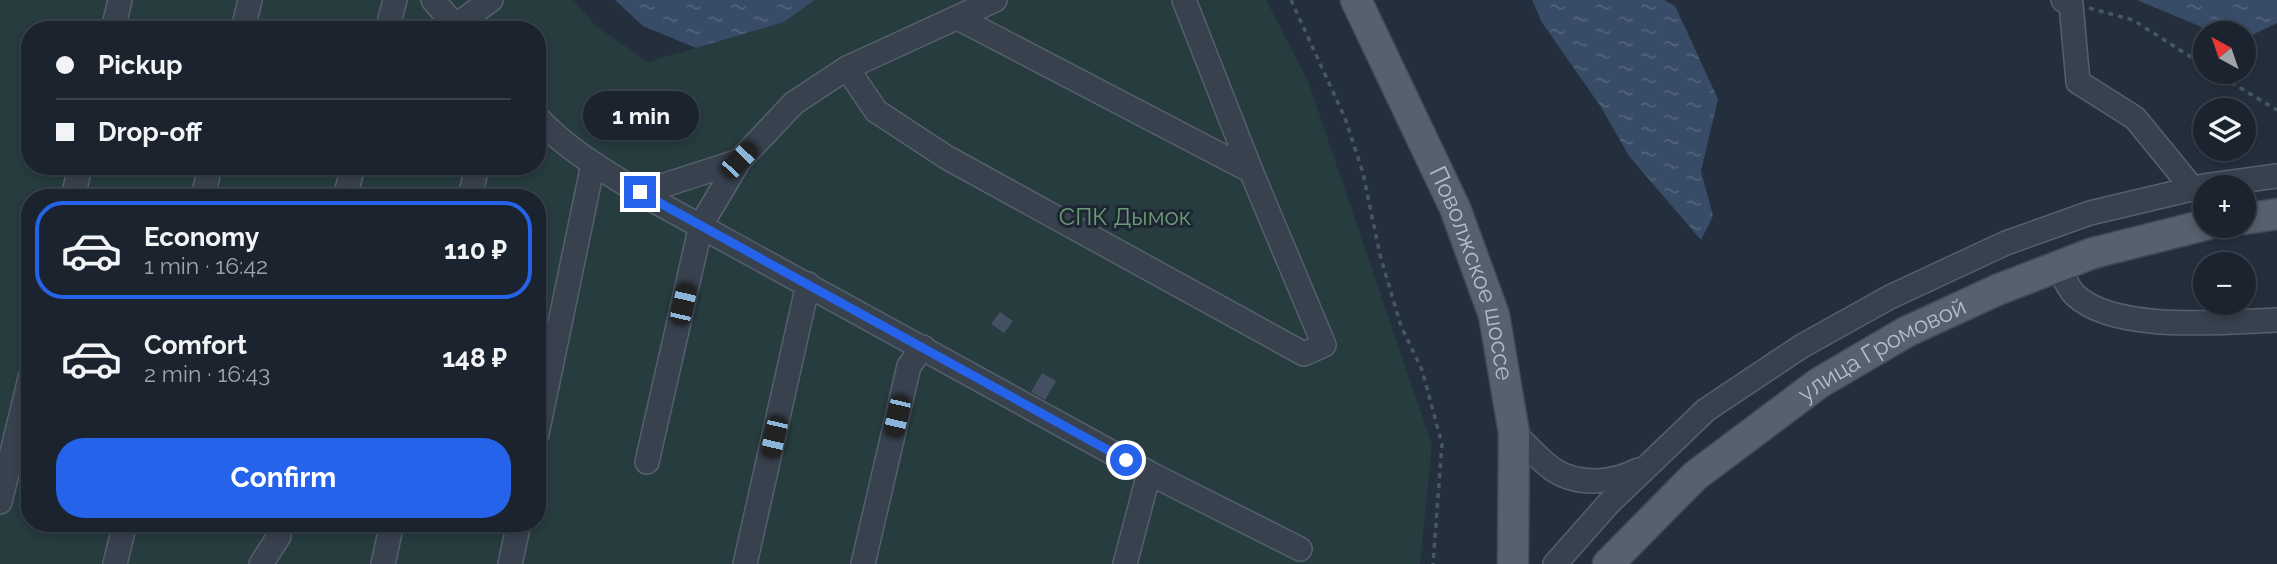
<!DOCTYPE html>
<html lang="en">
<head>
<meta charset="utf-8">
<style>
  :root { --surface:#1b232e; --page:#242b36; --text:#f1f3f6; --muted:#a0a4aa; --line:#39404a; --accent:#2563eb }
  body { margin:0; font-family:Raleway,sans-serif; background:var(--page); color:var(--text); height:100vh; display:flex; flex-direction:column; font-size:26px; white-space:nowrap }
  * { box-sizing:border-box; margin:0 }
  p { font-size:23px; color:var(--muted) }
  .icon { flex:none; width:38px; height:38px; fill:none; stroke:currentColor; stroke-width:2; stroke-linecap:round; stroke-linejoin:round }
  .map { position:relative; flex:1; overflow:hidden }
  .drawer { position:absolute; left:21px; top:189px; width:525px; height:343px; display:flex; flex-direction:column; background:var(--surface); border-radius:28px; box-shadow:0 4px 10px #0003,0 0 0 2px var(--line) }
  .drawer>* { flex:none }
  .guide { position:absolute; left:21px; top:21px; width:525px; height:154px; border-radius:28px; box-shadow:0 4px 10px #0003,0 0 0 2px var(--line); display:grid; align-content:center; height:154px; padding:0 35px; background:var(--surface) }
  .needle { width:46px; rotate:320deg }
  .buttons { position:absolute; left:2193px; top:21px; display:grid; gap:14px }
  .buttons a { display:grid; place-items:center; width:63px; height:63px; border-radius:50%; background:var(--surface); box-shadow:0 4px 10px #0003,0 0 0 2px var(--line); font-size:35px }
  .end { position:absolute; width:32px; height:32px; margin:-16px; border:9px solid #2563eb; background:#fff; box-shadow:0 0 0 4px #fff }
  .from { border-radius:50% }
  .bubble { position:absolute; height:49px; border-radius:24px; background:var(--surface); box-shadow:0 4px 10px #0003,0 0 0 2px var(--line); font-size:23px; font-weight:700; line-height:49px; text-align:center }
  .car { position:absolute; width:21px; height:42px; margin:-21px -10px; border-radius:9px; box-shadow:0 0 5px 2px #0007; background:linear-gradient(#222 24%,#8ab4d8 0 40%,#222 0 76%,#8ab4d8 0 86%,#222 0) }
  .guide b { display:flex; align-items:center; gap:24px; height:66px; font-size:26px }
  .guide b+b { border-top:2px solid var(--line) }
  .guide i { width:18px; height:18px; background:var(--text) }
  ul { padding:12px 0 0; list-style:none }
  li { display:flex; align-items:center; gap:21px; height:98px; margin:0 14px 10px; padding:0 21px; border:4px solid transparent; border-radius:28px }
  li div { flex:1 }
  li b { display:block; font-size:26px }
  li em { font-style:normal; font-weight:700 }
  li.current { border-color:var(--accent) }
  li>.icon { width:63px; height:63px; stroke-width:1.5 }
  .button { display:flex; gap:14px; margin-top:auto; padding:14px 35px }
  .button a { flex:1; height:80px; border-radius:28px; background:var(--accent); color:#fff; font-size:28px; font-weight:700; line-height:80px; text-align:center }
  .map>svg:first-child { display:block }
</style>
</head>
<body>
<div class="map">
<svg width="2277" height="564" viewBox="0 0 2277 564">
  <defs>
    <pattern id="water-ripples" width="26" height="14" patternUnits="userSpaceOnUse" patternTransform="scale(1.75)"><rect width="26" height="14" fill="#394c67"/><path d="M2 4q2-2 4 0t4 0M15 11q2-2 4 0t4 0" fill="none" stroke="#53647b"/></pattern>
  </defs>
  <rect width="100%" height="100%" fill="#242f3e"/>
  <!-- green -->
  <path fill="#263c3f" fill-rule="evenodd" d="M0,0H573L596,26L648,62L784,22L815,0H1266L1308,81L1432,445L1420,564H0ZM30,30H537V166H30ZM30,198H537V523H30Z"/>
  <!-- water -->
  <g fill="url(#water-ripples)">
    <path d="M615,0H815L784,22L696,48L643,26Z"/>
    <path d="M1532,0H1664L1675,6L1718,99L1701,171L1713,216L1701,240L1629,156L1601,107L1543,24Z"/>
    <path d="M2137,0H2277V23L2244,39V33H2216Z"/>
  </g>
  <!-- building -->
  <g fill="#455162">
    <path d="M1000,312L1013,321L1004,333L991,324Z"/>
    <path d="M1042,373L1056,381L1045,400L1031,392Z"/>
  </g>
  <g fill="none" stroke-linecap="round" stroke-linejoin="round">
    <!-- minor casing -->
    <g stroke="#565f6c" stroke-width="26">
      <g id="minor">
        <path d="M433,0L459,30"/>
        <path d="M2063,0L2071,4L2078,82L2135,118L2193,189"/>
        <path d="M958,18L1251,171"/>
        <path d="M455,26L491,0"/>
        <path d="M113,30L120,0"/>
        <path d="M243,30L250,0"/>
        <path d="M387,30L395,0"/>
        <path d="M847,68L876,111L946,157L1304,354L1324,345L1251,171L1184,0"/>
        <path d="M537,117C566,149 603,170 640,193L1149,473L1125,564"/>
        <path d="M640,193L739,161"/>
        <path d="M73,198L80,166"/>
        <path d="M203,198L210,166"/>
        <path d="M345,198L353,166"/>
        <path d="M470,198L477,166"/>
        <path d="M2059,267C2064,277 2067,287 2075,295C2115,333 2225,322 2277,320"/>
        <path d="M1514,433C1527,445 1540,461 1554,470C1578,486 1614,483 1638,470"/>
        <path d="M537,434L593,164"/>
        <path d="M647,462L701,225L739,161L794,103L847,68L995,0"/>
        <path d="M1149,473L1300,549"/>
        <path d="M0,502L30,378"/>
        <path d="M115,564L125,523"/>
        <path d="M261,564L279,536V523"/>
        <path d="M383,564L392,523"/>
        <path d="M510,564L519,523"/>
        <path d="M745,564L808,284"/>
        <path d="M863,564L909,366L923,347"/>
        <path d="M1555,564L1609,503L1706,410L1802,346L1890,297L2006,243L2090,213L2204,186L2277,176"/>
      </g>
    </g>
    <!-- major casing -->
    <g stroke="#414a57" stroke-width="33">
      <g id="major">
        <path id="s1" d="M1356,0L1455,208L1494,315L1514,433L1513,564"/>
        <path d="M2244,219L2277,214"/>
        <path id="s2" d="M1608,564L1695,476L1819,383L1906,332L1997,290L2093,253L2205,225"/>
      </g>
    </g>
    <!-- path -->
    <g stroke="#44595c" stroke-width="3.5" stroke-dasharray="5 5" stroke-linecap="butt">
      <path d="M1291,0L1345,118L1363,173L1380,255L1401,326L1422,370L1442,444L1433,564"/>
      <path d="M2089,8L2133,20L2205,66"/>
      <path d="M2214,72L2277,110"/>
    </g>
    <!-- minor -->
    <use href="#minor" stroke="#38414e" stroke-width="23"/>
    <!-- major -->
    <use href="#major" stroke="#56606e" stroke-width="30"/>
  </g>
  <g fill="none" stroke-linecap="round" stroke-linejoin="round">
    <!-- route -->
    <path stroke="#2563eb" stroke-width="9" d="M640,192L1126,460"/>
  </g>
  <g text-anchor="middle" stroke-width="6" stroke-linejoin="round" paint-order="stroke">
    <!-- park labels -->
    <g font-size="24" fill="#6b9a76" stroke="#1d2633">
      <text x="1125" y="225">СПК Дымок</text>
    </g>
    <!-- street labels -->
    <g font-size="24" fill="#b4bcc9" stroke="#1d2633">
      <text dy="8" stroke="none"><textPath href="#s1" startOffset="298">Поволжское шоссе</textPath></text>
      <text dy="8" stroke="none"><textPath href="#s2" startOffset="350">улица Громовой</textPath></text>
    </g>
  </g>
</svg>
<div class="buttons">
<a><svg class="needle" viewBox="-14 -14 28 28"><path d="M0-13l5 13h-10z" fill="#e53935"/><path d="M0 13l5-13h-10z" fill="#a0a4aa"/></svg></a>
<a><svg class="icon" aria-label="layers" viewBox="0 0 24 24"><path d="M12 4l9 5-9 5-9-5zM3 14l9 5 9-5"/></svg></a>
<a>+</a>
<a>−</a>
</div>
<i class="end from" style="left:1126px;top:460px"></i>
<i class="end" style="left:640px;top:192px"></i>
<div class="bubble" style="left:583px;top:91px;width:116px">1 min</div>
<i class="car" style="left:739px;top:160px;rotate:44deg"></i>
<i class="car" style="left:683px;top:304px;rotate:13deg"></i>
<i class="car" style="left:897px;top:416px;rotate:193deg"></i>
<i class="car" style="left:774px;top:437px;rotate:193deg"></i>
<div class="guide">
<b><i class="from"></i>Pickup</b>
<b><i></i>Drop-off</b>
</div>
<section class="drawer">
<ul>
<li class="current"><svg class="icon" aria-label="car" viewBox="0 0 24 24"><path d="M5 17H2v-5l4-1 3-4h7l3 4 3 1v5h-3M9 17h6M6 11h13"/><circle cx="7" cy="17" r="2"/><circle cx="17" cy="17" r="2"/></svg><div><b>Economy</b><p>1 min · 16:42</p></div><em>110 ₽</em></li>
<li><svg class="icon" aria-label="car" viewBox="0 0 24 24"><path d="M5 17H2v-5l4-1 3-4h7l3 4 3 1v5h-3M9 17h6M6 11h13"/><circle cx="7" cy="17" r="2"/><circle cx="17" cy="17" r="2"/></svg><div><b>Comfort</b><p>2 min · 16:43</p></div><em>148 ₽</em></li>
</ul>
<div class="button"><a>Confirm</a></div>
</section>
</div>
</body>
</html>
